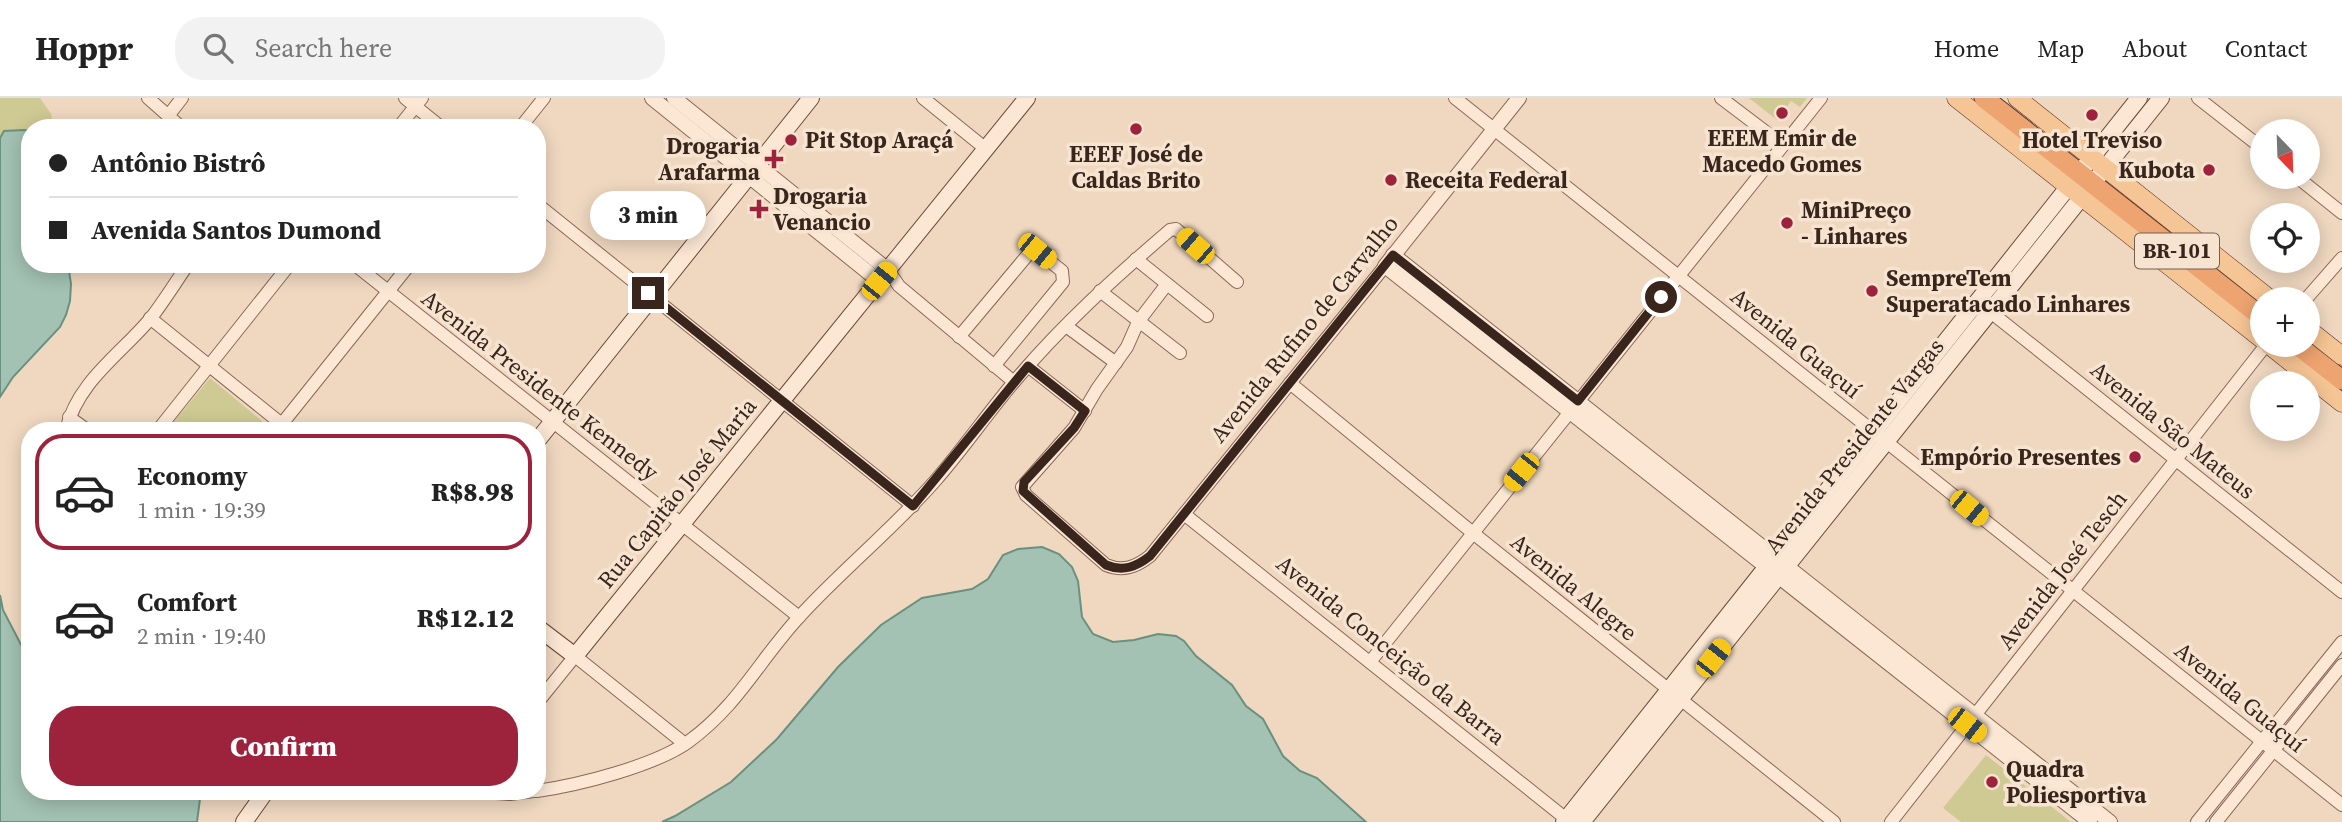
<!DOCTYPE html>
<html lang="en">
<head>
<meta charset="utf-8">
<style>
  :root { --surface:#fff; --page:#f2f2f2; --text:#222; --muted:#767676; --line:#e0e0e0; --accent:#9d233c }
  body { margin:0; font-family:"Source Serif 4",serif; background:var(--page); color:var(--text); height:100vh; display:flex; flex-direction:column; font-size:26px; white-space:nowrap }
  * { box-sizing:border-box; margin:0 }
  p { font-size:23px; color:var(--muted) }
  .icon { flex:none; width:38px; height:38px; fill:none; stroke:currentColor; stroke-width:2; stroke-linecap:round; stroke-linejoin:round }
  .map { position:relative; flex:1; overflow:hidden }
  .drawer { position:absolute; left:21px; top:324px; width:525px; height:378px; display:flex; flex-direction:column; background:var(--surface); border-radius:28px; box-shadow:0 4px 18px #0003 }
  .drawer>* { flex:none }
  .guide { position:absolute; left:21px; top:21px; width:525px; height:154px; border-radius:28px; box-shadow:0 4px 18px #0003; display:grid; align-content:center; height:154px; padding:0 28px; background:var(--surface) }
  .needle { width:46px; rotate:157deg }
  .buttons { position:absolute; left:2250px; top:21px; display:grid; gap:14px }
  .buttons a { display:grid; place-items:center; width:70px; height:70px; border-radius:50%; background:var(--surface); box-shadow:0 4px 18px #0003; font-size:35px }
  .end { position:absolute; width:32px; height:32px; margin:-16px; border:9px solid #39251c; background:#fff; box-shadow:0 0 0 4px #fff }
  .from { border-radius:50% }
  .bubble { position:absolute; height:49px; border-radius:24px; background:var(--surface); box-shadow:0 4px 18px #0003; font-size:23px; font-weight:800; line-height:49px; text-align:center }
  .car { position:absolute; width:21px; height:42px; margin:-21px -10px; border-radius:9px; box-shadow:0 0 5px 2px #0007; background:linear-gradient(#f5c518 24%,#345 0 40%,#f5c518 0 76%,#345 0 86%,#f5c518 0) }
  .guide b { display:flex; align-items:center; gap:24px; height:66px; font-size:26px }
  .guide b+b { border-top:2px solid var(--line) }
  .guide i { width:18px; height:18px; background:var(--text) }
  ul { padding:12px 0 0; list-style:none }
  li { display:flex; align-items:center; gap:21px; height:116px; margin:0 14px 10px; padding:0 14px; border:4px solid transparent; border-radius:28px }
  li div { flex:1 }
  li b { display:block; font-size:26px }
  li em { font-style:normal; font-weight:800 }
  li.selected { border-color:var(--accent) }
  li>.icon { width:63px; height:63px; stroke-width:1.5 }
  .button { display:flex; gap:14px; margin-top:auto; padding:14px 28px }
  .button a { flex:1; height:80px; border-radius:28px; background:var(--accent); color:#fff; font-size:28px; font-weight:800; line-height:80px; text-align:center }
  header { display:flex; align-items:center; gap:42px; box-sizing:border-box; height:98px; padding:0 35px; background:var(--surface); border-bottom:2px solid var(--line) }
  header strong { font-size:33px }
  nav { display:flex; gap:38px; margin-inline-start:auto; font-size:24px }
  .search { width:490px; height:63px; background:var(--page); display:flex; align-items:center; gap:18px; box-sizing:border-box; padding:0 24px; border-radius:28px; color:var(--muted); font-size:26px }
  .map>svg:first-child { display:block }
</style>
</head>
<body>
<header>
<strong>Hoppr</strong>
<div class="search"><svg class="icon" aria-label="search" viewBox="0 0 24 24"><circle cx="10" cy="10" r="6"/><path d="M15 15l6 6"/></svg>Search here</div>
<nav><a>Home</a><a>Map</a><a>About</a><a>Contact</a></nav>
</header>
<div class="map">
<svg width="2342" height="724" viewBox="0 0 2342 724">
  <rect width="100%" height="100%" fill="#f0d8c0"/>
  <!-- green -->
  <g fill="#cfca93">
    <path d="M0,0H40L51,16L54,30H30V33L24,32L0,40Z"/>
    <path d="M1749,0H1807L1800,9L1791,3L1777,22Z"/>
    <path d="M210,280L268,328L264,332H167Z"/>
    <path d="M1986,657L2071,724H1961L1943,710Z"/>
  </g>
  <!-- water -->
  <g fill="#a3c2b3" stroke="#6a917f" stroke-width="2">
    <path d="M24,32L30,33V166H68L71,186L70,203L66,217L60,229L13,279L0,299V40L4,33Z"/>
    <path d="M1042,449L1059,456L1072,469L1078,483L1082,519L1093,536L1113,544L1134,542L1158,536L1176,538L1184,543L1196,558L1232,587L1246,608L1263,621L1283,658L1300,673L1317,680L1366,724H662L675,718L731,684L777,641L838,569L881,527L922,500L972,491L988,481L1003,457L1018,451Z"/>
    <path d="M0,497L3,512L30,564V693H201L197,724H0Z"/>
  </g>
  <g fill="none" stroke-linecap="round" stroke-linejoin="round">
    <!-- minor casing -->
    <g stroke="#8b6857" stroke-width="14">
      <g id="minor">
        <path d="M148,0L182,30"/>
        <path d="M405,0L442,30"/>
        <path d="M923,0L986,51"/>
        <path d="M1455,0L2342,707"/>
        <path d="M1721,0L1783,47"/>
        <path d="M2198,0L2263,51"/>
        <path d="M168,18L182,0"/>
        <path d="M398,30L422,0"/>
        <path d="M520,30L544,0"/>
        <path d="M2297,79L2342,115"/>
        <path d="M537,106L913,408"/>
        <path d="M1136,161L1207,218"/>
        <path d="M354,166L799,519"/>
        <path d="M888,172L899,188L1014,284"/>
        <path d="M1167,186L1138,224L1127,249L1097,291L1074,330L1022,389L1026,397L1106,467C1123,474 1136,469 1150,458L1385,168"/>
        <path d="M1100,193L1180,255"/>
        <path d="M2306,201L2342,160"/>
        <path d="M1983,208L2342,494"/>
        <path d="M150,220L289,332"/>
        <path d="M1066,228L1116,265"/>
        <path d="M959,239L1031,153H1037L1062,173L1063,184L994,268"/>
        <path d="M1028,268L1085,313"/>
        <path d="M1290,285L1473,435L1834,724"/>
        <path d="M69,319L87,332"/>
        <path d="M66,332C78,283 120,257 151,220C164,203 176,184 188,166"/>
        <path d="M158,332L290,166"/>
        <path d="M277,332L410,166"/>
        <path d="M1184,416L1570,724"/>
        <path d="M1370,564L1821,0"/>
        <path d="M537,605L575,558L685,646"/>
        <path d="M468,693L510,696L534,693"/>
        <path d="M537,693C579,687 654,668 688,644C739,607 759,562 800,518C843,471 893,431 935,383C963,351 987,316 1014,284C1061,228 1115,179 1170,132L1176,131L1237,184"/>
        <path d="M1891,724L2266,247"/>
        <path d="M2197,724L2342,544"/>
        <path d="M2216,724L2342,567"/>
      </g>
    </g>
    <!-- tertiary casing -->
    <g stroke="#8b6857" stroke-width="16">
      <g id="tertiary">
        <path d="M652,0L879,183"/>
        <path d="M674,0L888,172"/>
        <path d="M1519,0L1385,168L2090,724"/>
        <path d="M1393,157L2110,724"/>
      </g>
    </g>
    <!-- secondary casing -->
    <g stroke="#6c493a" stroke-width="18">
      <g id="secondary">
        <path d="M537,343L811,0"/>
        <path d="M537,529L575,558L1027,0"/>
        <path d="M244,724L266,693"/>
        <path d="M1564,724L2139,0"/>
        <path d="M1582,724L2161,0"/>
      </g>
    </g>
    <!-- primary casing -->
    <g stroke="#58372c" stroke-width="19">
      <g id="primary">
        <path d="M1956,0L2263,242"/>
        <path d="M2017,0L2270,201"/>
        <path d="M2308,231L2342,258"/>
        <path d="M2269,247L2342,305"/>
      </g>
    </g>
    <!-- trunk casing -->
    <g stroke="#58372c" stroke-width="21">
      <g id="trunk">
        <path d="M1984,0L2263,220"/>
        <path d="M2297,247L2342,282"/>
      </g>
    </g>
    <!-- minor -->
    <use href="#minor" stroke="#fbe7d4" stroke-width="12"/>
    <!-- tertiary -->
    <use href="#tertiary" stroke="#fbe7d4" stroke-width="14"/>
    <!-- secondary -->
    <use href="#secondary" stroke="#fbe7d4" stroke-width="16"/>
    <!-- primary -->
    <use href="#primary" stroke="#f6c595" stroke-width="18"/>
    <!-- trunk -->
    <use href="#trunk" stroke="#eea470" stroke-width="19"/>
  </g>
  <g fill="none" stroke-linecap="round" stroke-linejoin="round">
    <!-- route -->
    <path stroke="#39251c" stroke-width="9" d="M648,195L913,408L1028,268L1085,313L1074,330L1024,384L1023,393L1106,467C1123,474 1136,469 1150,458L1393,157L1578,303L1661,199"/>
  </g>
  <!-- markers -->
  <g fill="#9d233c" stroke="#f7e4d0" stroke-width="2.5">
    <circle cx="1782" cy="15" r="7"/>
    <circle cx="2092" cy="17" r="7"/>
    <circle cx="1136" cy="31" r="7"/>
    <circle cx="791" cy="42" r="7"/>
    <path d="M770.5 50.5h7v7h7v7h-7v7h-7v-7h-7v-7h7z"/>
    <circle cx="2209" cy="72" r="7"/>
    <circle cx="1391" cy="82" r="7"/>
    <path d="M755.5 100.5h7v7h7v7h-7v7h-7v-7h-7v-7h7z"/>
    <circle cx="1787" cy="125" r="7"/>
    <circle cx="1872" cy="193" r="7"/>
    <circle cx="2135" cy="359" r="7"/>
    <circle cx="1992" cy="684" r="7"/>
  </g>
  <g text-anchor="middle" stroke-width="7" stroke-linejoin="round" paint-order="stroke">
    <!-- shield labels -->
    <rect fill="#f7e4d0" stroke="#725e52" stroke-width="2" x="2135" y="135.5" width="84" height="35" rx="5"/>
    <g font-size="21" font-weight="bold" fill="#39251c">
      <text x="2177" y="160">BR-101</text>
    </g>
    <!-- poi labels -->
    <g font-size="23" font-weight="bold" fill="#39251c" stroke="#f7e4d0" text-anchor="start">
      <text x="1782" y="48" text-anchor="middle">EEEM Emir de<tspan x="1782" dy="26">Macedo Gomes</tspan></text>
      <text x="805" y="50">Pit Stop Araçá</text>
      <text x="2092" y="50" text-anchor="middle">Hotel Treviso</text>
      <text x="760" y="56" text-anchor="end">Drogaria<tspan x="760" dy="26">Arafarma</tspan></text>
      <text x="1136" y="64" text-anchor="middle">EEEF José de<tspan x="1136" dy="26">Caldas Brito</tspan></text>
      <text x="2195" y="80" text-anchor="end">Kubota</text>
      <text x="1405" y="90">Receita Federal</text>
      <text x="773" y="106">Drogaria<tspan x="773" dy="26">Venancio</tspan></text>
      <text x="1801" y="120">MiniPreço<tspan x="1801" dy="26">- Linhares</tspan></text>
      <text x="1886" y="188">SempreTem<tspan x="1886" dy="26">Superatacado Linhares</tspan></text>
      <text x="2121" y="367" text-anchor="end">Empório Presentes</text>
      <text x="2006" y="679">Quadra<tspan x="2006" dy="26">Poliesportiva</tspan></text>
    </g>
    <!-- street labels -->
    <g font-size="23" fill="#39251c" stroke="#f7e4d0">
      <text transform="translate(1304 231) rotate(-51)" y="8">Avenida Rufino de Carvalho</text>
      <text transform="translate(1796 245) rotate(39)" y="8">Avenida Guaçuí</text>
      <text transform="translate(540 287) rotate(38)" y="8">Avenida Presidente Kennedy</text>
      <text transform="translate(2173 332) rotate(39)" y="8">Avenida São Mateus</text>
      <text transform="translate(1854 348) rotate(-51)" y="8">Avenida Presidente Vargas</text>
      <text transform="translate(677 395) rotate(-51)" y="8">Rua Capitão José Maria</text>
      <text transform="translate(2062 472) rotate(-52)" y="8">Avenida José Tesch</text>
      <text transform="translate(1574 489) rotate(39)" y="8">Avenida Alegre</text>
      <text transform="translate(1391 552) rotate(39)" y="8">Avenida Conceição da Barra</text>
      <text transform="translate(2240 599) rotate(39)" y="8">Avenida Guaçuí</text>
    </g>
  </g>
</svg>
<div class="buttons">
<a><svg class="needle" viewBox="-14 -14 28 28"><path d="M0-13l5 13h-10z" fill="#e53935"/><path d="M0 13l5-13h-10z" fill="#767676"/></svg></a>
<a><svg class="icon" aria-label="locate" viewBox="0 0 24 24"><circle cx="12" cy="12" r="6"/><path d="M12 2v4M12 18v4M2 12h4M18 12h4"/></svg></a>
<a>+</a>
<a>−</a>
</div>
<i class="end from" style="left:1661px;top:199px"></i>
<i class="end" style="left:648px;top:195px"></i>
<div class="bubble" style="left:590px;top:93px;width:116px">3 min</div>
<i class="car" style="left:1195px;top:148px;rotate:311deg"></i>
<i class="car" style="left:1037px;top:153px;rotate:129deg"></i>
<i class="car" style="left:879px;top:183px;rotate:39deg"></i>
<i class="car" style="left:1521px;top:374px;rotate:219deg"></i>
<i class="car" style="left:1969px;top:410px;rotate:129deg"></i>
<i class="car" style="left:1713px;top:560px;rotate:38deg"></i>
<i class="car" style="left:1967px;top:627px;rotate:128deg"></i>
<div class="guide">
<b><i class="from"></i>Antônio Bistrô</b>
<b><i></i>Avenida Santos Dumond</b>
</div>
<section class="drawer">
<ul>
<li class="selected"><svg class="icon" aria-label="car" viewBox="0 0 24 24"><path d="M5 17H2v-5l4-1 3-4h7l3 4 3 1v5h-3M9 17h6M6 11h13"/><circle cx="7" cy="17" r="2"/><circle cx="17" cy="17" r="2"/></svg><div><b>Economy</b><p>1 min · 19:39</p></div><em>R$8.98</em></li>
<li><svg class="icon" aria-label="car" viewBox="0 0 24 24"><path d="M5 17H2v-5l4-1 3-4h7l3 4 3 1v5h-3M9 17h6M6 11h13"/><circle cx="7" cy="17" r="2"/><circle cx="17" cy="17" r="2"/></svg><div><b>Comfort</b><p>2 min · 19:40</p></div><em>R$12.12</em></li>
</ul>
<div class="button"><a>Confirm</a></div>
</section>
</div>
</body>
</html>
